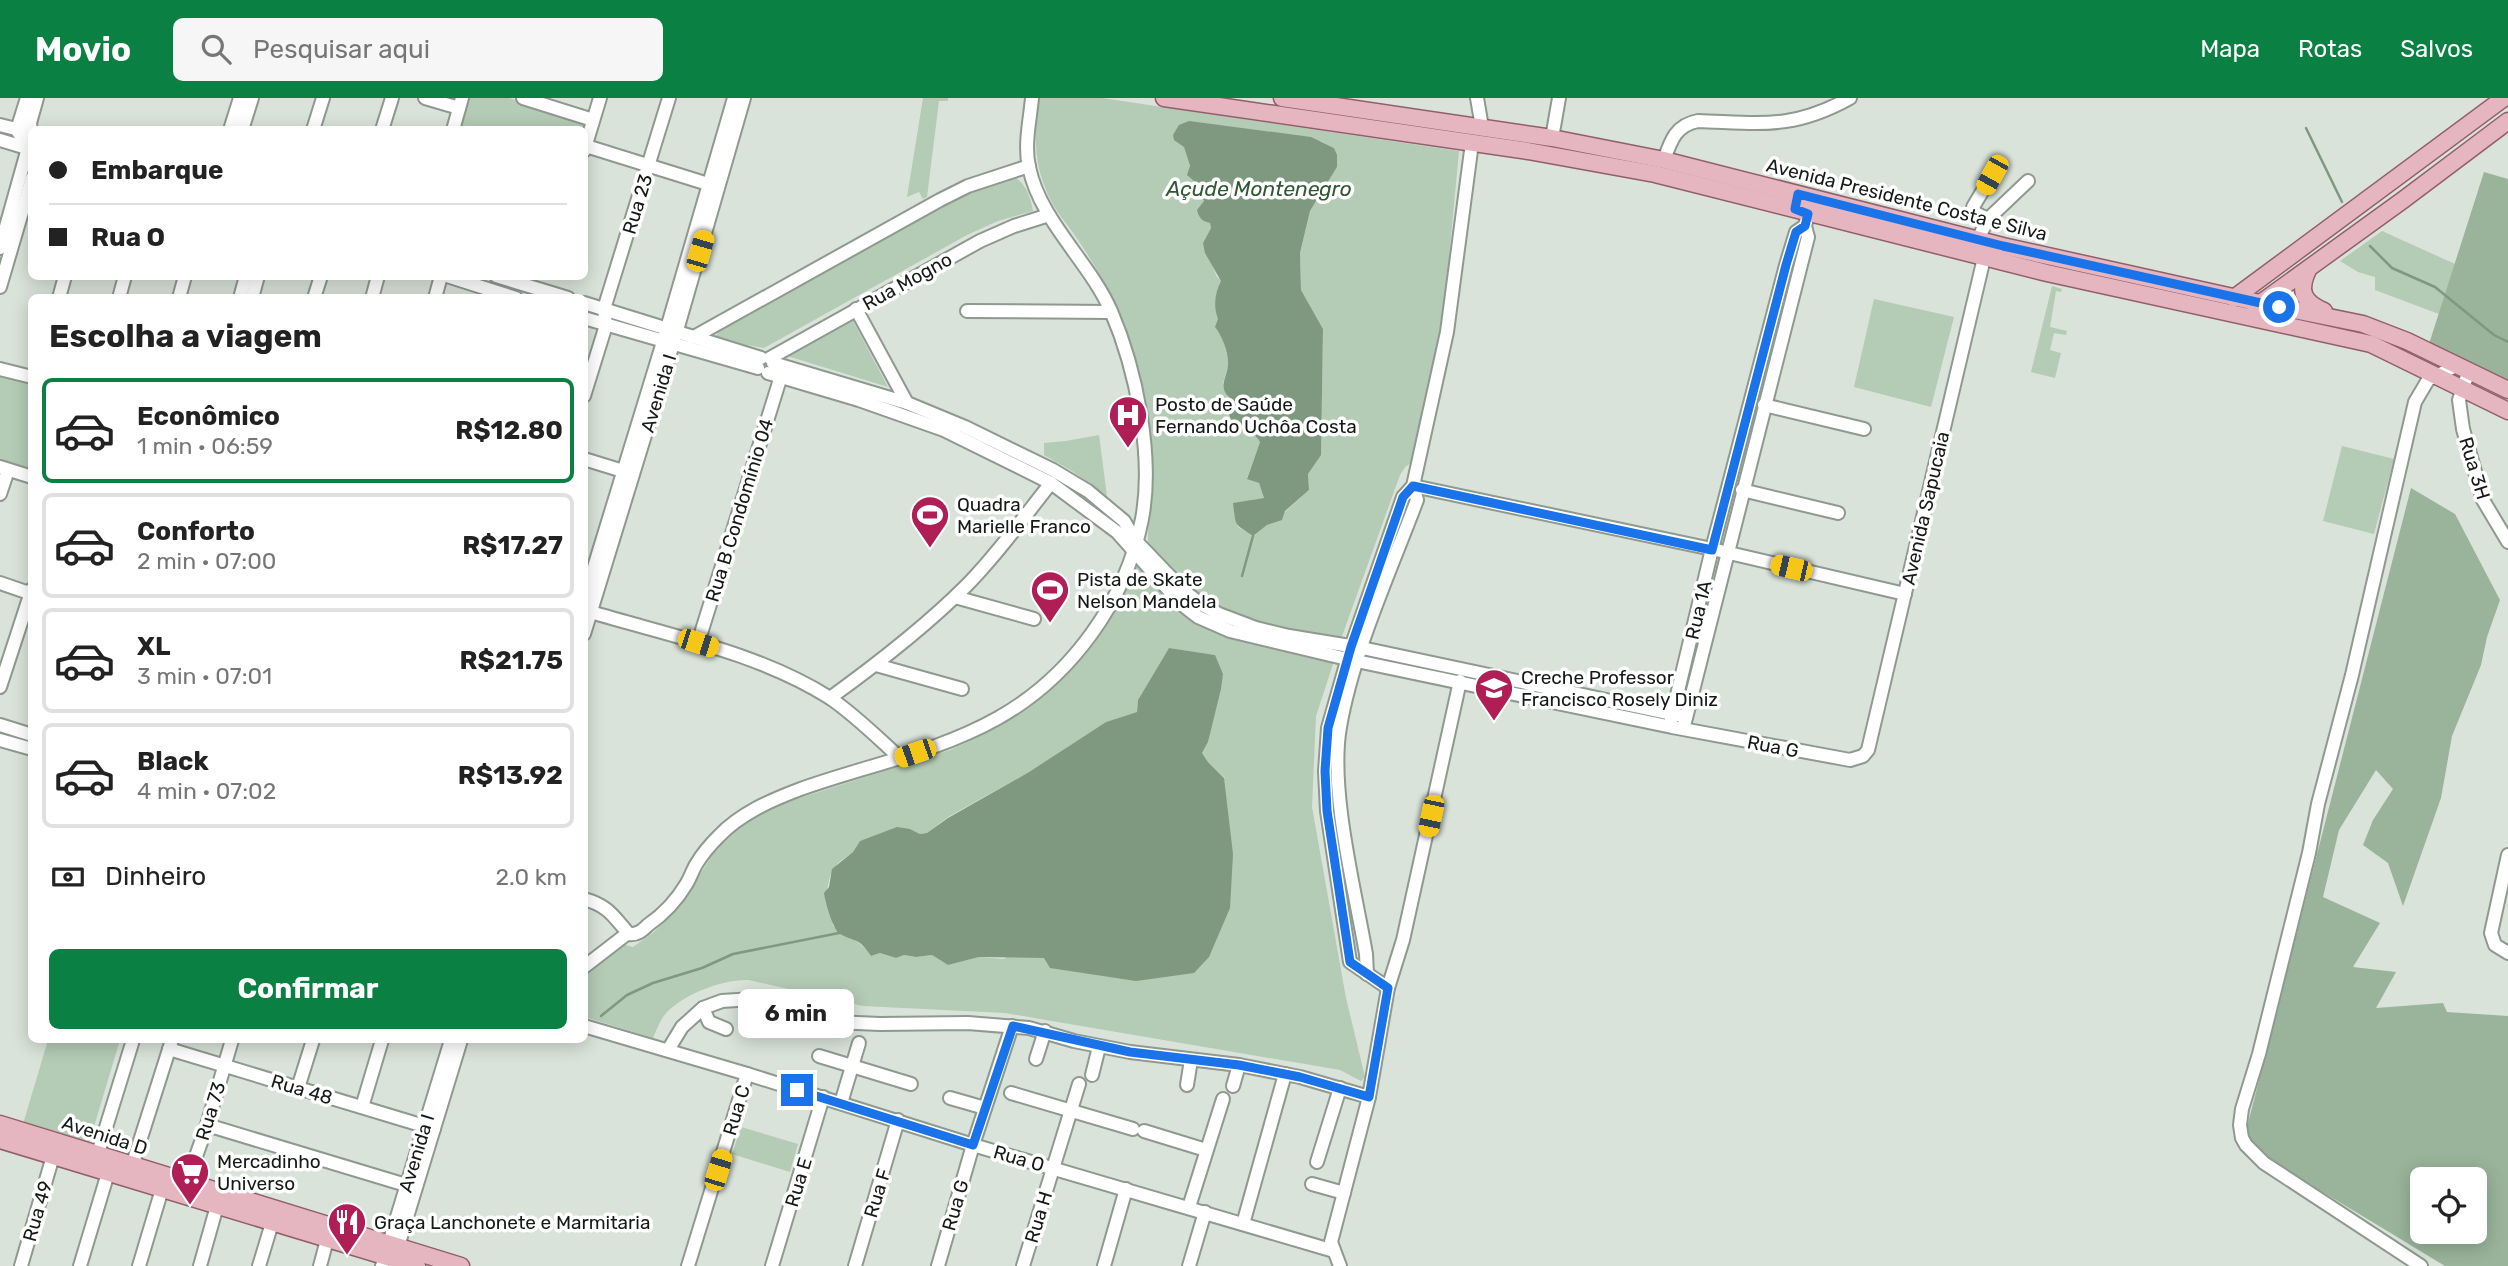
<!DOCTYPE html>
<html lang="pt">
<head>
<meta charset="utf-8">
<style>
  :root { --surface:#fff; --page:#f6f6f6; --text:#222; --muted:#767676; --line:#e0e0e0; --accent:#0b8043 }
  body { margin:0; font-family:Rubik,sans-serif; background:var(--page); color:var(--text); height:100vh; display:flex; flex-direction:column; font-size:26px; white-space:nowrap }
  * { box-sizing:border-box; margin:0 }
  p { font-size:23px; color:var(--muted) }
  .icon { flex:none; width:38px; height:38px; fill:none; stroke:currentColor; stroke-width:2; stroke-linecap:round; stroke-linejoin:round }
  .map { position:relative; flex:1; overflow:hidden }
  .details { position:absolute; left:28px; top:196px; width:560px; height:749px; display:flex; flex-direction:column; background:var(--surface); border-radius:10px; box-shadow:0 4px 18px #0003 }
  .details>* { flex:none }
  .hud { position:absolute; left:28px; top:28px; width:560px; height:154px; border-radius:10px; box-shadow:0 4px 18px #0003; display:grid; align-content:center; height:154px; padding:0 21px; background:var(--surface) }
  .fabs { position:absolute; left:2410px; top:1069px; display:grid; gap:14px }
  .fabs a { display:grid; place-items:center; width:77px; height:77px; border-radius:10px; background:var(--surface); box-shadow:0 4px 18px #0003; font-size:35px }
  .end { position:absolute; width:32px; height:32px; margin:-16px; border:9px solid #1a73e8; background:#fff; box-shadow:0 0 0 4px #fff }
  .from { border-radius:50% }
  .bubble { position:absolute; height:49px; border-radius:10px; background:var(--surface); box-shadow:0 4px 18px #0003; font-size:23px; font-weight:700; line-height:49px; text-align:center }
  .car { position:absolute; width:21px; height:42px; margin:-21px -10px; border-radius:9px; box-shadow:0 0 5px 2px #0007; background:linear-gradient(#f5c518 24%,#345 0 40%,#f5c518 0 76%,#345 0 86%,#f5c518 0) }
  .hud b { display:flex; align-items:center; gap:24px; height:66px; font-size:26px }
  .hud b+b { border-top:2px solid var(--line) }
  .hud i { width:18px; height:18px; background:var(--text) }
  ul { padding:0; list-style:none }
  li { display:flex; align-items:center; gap:21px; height:105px; margin:0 14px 10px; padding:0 7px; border:4px solid var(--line); border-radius:10px }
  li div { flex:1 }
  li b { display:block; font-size:26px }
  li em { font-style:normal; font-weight:700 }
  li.on { border-color:var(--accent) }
  li>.icon { width:63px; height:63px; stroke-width:1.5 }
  h2 { padding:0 21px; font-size:32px; line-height:84px }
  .pay { display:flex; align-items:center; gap:18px; height:77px; padding:0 21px; font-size:26px }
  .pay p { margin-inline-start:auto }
  .primary-button { display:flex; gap:14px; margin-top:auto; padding:14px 21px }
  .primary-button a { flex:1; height:80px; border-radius:10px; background:var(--accent); color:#fff; font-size:28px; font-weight:700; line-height:80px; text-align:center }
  header { display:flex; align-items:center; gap:42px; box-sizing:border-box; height:98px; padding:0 35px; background:var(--accent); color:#fff }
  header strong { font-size:33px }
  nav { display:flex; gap:38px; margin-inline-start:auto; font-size:24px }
  .search { width:490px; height:63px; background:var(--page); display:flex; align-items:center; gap:18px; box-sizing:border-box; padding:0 24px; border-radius:10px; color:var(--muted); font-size:26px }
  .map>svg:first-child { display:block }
</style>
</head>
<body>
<header>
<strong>Movio</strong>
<div class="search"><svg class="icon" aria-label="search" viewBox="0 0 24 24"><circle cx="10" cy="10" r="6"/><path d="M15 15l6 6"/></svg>Pesquisar aqui</div>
<nav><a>Mapa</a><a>Rotas</a><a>Salvos</a></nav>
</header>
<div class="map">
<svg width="2508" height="1168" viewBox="0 0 2508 1168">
  <rect width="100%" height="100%" fill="#d9e3d9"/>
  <!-- green -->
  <g fill="#b4cbb5" fill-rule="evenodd">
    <path d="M469,0H509L580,21L584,27L583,32H464L461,26Z"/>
    <path d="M923,0H948V3H939L927,99L923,101L919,94L907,99Z"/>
    <path d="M1038,0H1102L1459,53L1441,245L1414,363L1405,369L1400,377L1341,541L1250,525L1194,499L1149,453C1145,430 1153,407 1153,384C1154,341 1147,299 1135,258C1122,215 1101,175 1076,139C1065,123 1051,108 1045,89C1033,59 1035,31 1038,0ZM1320,43L1334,50L1337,69L1310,113L1300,155L1301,192L1323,231L1321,356L1308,376L1309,392L1273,425L1267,427L1253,438L1238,429L1234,415L1252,402L1264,400L1259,385L1247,380L1260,344L1256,337L1231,324L1227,311L1229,299L1223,285L1229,265L1218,221L1222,183L1217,179L1203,145L1211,130L1210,125L1198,112L1204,103L1198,94L1184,49Z"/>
    <path d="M1012,78C1025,83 1031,100 1033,113L998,123L967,137L764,250L729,244L716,238L719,232L949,102Z"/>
    <path d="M2382,133L2455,166L2439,216L2375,192V179L2358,174L2340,163Z"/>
    <path d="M2052,188L2062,191L2061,194L2056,193L2050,229L2067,233L2066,237L2054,235L2050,252L2061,255L2055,280L2031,274Z"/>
    <path d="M1874,201L1954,219L1931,309L1854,289Z"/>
    <path d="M853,223L888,289L787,258Z"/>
    <path d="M0,275L31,284V374L0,364Z"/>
    <path d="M1099,337L1107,398L1072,373L1044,357V345L1066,343Z"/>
    <path d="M2342,348L2394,361L2374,436L2323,423Z"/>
    <path d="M1137,467H1142L1164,497L1209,531L1256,545L1334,563L1316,618L1312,709L1346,900L1365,979L1361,983L1340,972L1005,915L863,908L749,882C723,881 679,897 663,919C659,925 656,933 653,940L585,919V874L622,846L633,849L654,834L673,814L686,799L714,754L735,732L754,719L781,706L950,652C1016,625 1071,580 1109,519C1117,507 1125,495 1131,482C1133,477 1134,472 1137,467ZM1169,550L1214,557L1223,576L1208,644L1202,655L1208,664L1225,680L1004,861L979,859L948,867L932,857L916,859L904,857L896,860L880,855L871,858C861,843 847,838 833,828L831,815L825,801L830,778L838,765L853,754L860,743L910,731L920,736L927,735L948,719L1029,674L1106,624L1137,614L1138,602Z"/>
    <path d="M48,942H120L89,1045L23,1026Z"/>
    <path d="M741,1029L798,1046L790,1074L732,1056Z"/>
  </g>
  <!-- forest -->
  <g fill="#99b49a" fill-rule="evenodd">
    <path d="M2484,74L2508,81V284L2429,246Z"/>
    <path d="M2411,390L2455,416L2500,502L2487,539L2481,567L2452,638L2441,700L2403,808L2388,765L2363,747L2373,722L2393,691L2376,672L2339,732L2323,799L2380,825L2353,869L2396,874L2376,910L2443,905L2447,914L2508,918V1168H2445L2260,1056L2246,1033ZM2422,1082H2474V1134H2422Z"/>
  </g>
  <!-- water -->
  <g fill="#7e997f">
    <path d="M1189,23L1311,39L1334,50L1337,57V69L1310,113L1300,155L1301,192L1323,231L1321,357L1308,376L1309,392L1285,413L1282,422L1267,427L1253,438C1234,425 1236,430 1233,405L1264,400L1259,385L1247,381L1260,344C1255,335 1249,333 1238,333C1229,322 1227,314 1229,299C1218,289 1227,279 1228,267C1229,256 1222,237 1215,229L1218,221C1213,208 1215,195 1221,183L1205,155L1203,145L1211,130L1210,125C1203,123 1199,121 1197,112L1204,103L1195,84L1187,77L1190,68L1184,49L1174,42L1173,37L1179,27Z"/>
    <path d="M1169,550L1215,557L1223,576L1221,591L1208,644L1202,655L1208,664L1224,680L1233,756L1230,810L1209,859L1194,875L1136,883L1050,870L1044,860L979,859L948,867L932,857L916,859L904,857L896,860L880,855L871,858C858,839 857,845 840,836C833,832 825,803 824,795L829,789L832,771L853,754L860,743L897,729L910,731L920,736L927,735L948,720L1029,674L1106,624L1137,614L1138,602Z"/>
  </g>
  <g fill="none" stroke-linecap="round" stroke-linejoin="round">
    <!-- stream -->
    <g stroke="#7e997f" stroke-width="2.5">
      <path d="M2306,30L2342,104"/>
      <path d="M2370,148L2392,170L2435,189L2494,237L2508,244"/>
      <path d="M1242,478L1253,438"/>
      <path d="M601,918L627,897L653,885L702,870L733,856L839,835"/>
    </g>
    <!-- minor casing -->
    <g stroke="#8f9990" stroke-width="16">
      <g id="minor">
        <path d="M425,0L459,10"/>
        <path d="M523,0L593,22"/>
        <path d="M1477,0L1482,29"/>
        <path d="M0,27L24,33"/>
        <path d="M230,32L240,0"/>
        <path d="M242,32L252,0"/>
        <path d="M313,32L323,0"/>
        <path d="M382,32L392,0"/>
        <path d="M453,32L462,0"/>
        <path d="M32,38L30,25L37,0"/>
        <path d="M1552,40L1559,0"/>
        <path d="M0,42L30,51"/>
        <path d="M586,48L708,86"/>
        <path d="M584,53L600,0"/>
        <path d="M1664,62C1671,42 1676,27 1698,23C1761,25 1792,32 1850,0"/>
        <path d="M1988,121L2028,83"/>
        <path d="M1978,141L1988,121L1975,115L1973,109L1992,77"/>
        <path d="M0,150L28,50L17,32L27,0"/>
        <path d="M447,178L516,200"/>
        <path d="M496,178L568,200"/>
        <path d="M0,189L32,80"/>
        <path d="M59,200L65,178"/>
        <path d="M119,200L125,178"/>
        <path d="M179,200L185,178"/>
        <path d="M240,200L246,178"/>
        <path d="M252,200L258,178"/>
        <path d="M314,200L321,178"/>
        <path d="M372,200L378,178"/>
        <path d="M435,200L441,178"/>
        <path d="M584,205L761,260"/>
        <path d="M856,211L907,305"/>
        <path d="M967,213L1111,214"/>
        <path d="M584,220L758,270"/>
        <path d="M692,240L940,102L968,88L1029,68"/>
        <path d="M770,260L980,143L1014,128L1049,117"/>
        <path d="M773,265L907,305L965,329L1053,372L1088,393L1124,423L1136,443L1181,490L1199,505L1219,516L1256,530L1289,538L1362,550L1686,619"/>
        <path d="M0,271L32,279"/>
        <path d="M2472,274L2466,281L2459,302L2463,331L2483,402L2508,444"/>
        <path d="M768,275L859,302L944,332L1051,385L1117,434L1180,505L1198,519L1230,533L1347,561L1672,629L1850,662L1863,658L1868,652L1984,160"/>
        <path d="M584,298L606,227L604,211L669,0"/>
        <path d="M1764,307L1864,331"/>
        <path d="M584,361L623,373"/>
        <path d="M0,369L32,379"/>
        <path d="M1413,388L1712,451L1905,496"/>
        <path d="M1742,392L1838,415"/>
        <path d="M0,396L8,372"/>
        <path d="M0,485L32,496"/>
        <path d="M955,499L1034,521"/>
        <path d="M584,502L663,244L734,0"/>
        <path d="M591,514C671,538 759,555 830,600C855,617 878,640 900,660"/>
        <path d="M584,536L673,246L744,0"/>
        <path d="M698,545L781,278"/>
        <path d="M876,567L962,591"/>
        <path d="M0,589L32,491"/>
        <path d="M830,600C877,566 924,530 966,488C997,457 1023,420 1051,385"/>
        <path d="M1671,622L1712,451L1786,167L1796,134L1805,128"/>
        <path d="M1685,624L1808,139L1805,128L1808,116"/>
        <path d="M0,627L32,637"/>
        <path d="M0,642L32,651"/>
        <path d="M2508,757L2491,835L2495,847L2508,855"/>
        <path d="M584,801C609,808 613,818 629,836C637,837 642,833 648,827C664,816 677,802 687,785C691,778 693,771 697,765C703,755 711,746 719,738C740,716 769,703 798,692C864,668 936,655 998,620C1071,579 1126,503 1142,421C1154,358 1136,271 1111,213C1089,163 1040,123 1029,69C1024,47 1030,22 1032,0"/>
        <path d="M584,869L628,835"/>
        <path d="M1367,876L1366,856C1355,792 1329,692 1340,629C1353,554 1390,474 1417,402L1413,388"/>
        <path d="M1388,890L1350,864L1327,713L1325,673L1328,630L1351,549L1403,399L1413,388L1447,234L1472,45"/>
        <path d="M703,910L709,924L726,931"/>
        <path d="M584,928L747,976L973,1047L1334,1153"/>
        <path d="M169,951L434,1031"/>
        <path d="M668,952L682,929L703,910L722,903L753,901L814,920L834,924L880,926L968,925L1029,930L1074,943L1130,954L1239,967L1300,979L1369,999L1331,1144L1340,1168"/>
        <path d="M819,958L911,986"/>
        <path d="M1036,961L1045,933"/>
        <path d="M1092,977L1099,949"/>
        <path d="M1187,987L1191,962"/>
        <path d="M1233,988L1239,967"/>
        <path d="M298,990L313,942"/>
        <path d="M1011,995L1133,1031"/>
        <path d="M1369,999L1388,890L1403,842L1460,583"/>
        <path d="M950,1000L985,1010"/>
        <path d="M841,1005L859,945"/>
        <path d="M362,1009L382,942"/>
        <path d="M207,1027L406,1087"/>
        <path d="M1144,1033L1206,1052"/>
        <path d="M1317,1064L1340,990"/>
        <path d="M95,1065L133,942"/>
        <path d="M132,1068L172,942"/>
        <path d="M187,1084L207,1027L232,942"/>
        <path d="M1312,1086L1344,1095"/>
        <path d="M1189,1109L1223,1001"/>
        <path d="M1243,1126L1285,976"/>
        <path d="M396,1155L461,942"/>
        <path d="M21,1168L53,1058"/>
        <path d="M80,1168L108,1075"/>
        <path d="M139,1168L162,1091"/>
        <path d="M200,1168L219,1101"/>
        <path d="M259,1168L272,1125"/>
        <path d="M320,1168L327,1142"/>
        <path d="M382,1168L451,942"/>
        <path d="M688,1168L747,976"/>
        <path d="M772,1168L823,999"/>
        <path d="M855,1168L898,1022"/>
        <path d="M938,1168L973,1047L1012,928"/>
        <path d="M1023,1168L1079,986"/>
        <path d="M1104,1168L1126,1091"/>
        <path d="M1189,1168L1205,1114"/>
        <path d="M2421,1168L2264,1065L2246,1047L2242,1040L2240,1027L2242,1011L2259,956L2309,755L2318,706L2352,577L2415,304L2428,282L2458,267"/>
      </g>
    </g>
    <!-- major casing -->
    <g stroke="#915f6a" stroke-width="19">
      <g id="major">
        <path d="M1164,0L1528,53L1655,76L2047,175L2371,246L2508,313"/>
        <path d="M1282,0L1552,40L1664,62L2003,148L2260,205L2363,226L2407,243L2508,292"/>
        <path d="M2308,172C2298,193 2303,204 2324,213"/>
        <path d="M2234,200L2504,0"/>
        <path d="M2255,209L2403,102L2508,23"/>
        <path d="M0,1026L461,1168"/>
        <path d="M0,1042L417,1168"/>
      </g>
    </g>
    <!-- minor -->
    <use href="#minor" stroke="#fff" stroke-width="12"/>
    <!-- major -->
    <use href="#major" stroke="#e5b5c0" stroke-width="16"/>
  </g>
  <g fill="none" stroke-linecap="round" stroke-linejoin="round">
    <!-- route -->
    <path stroke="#1a73e8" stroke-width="9" d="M797,992L973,1047L1013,928L1130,954L1239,967L1300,979L1369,999L1388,890L1350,864L1327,713L1325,673L1328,630L1351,549L1403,399L1413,388L1712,452L1786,167L1796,134L1805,128L1808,116L1795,111L1798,96L2003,148L2279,209"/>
  </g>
  <!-- icons -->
  <defs>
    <g id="hospital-pin" transform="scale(2.0125)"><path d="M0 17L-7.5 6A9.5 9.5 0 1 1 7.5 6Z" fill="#af1f56" stroke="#fff"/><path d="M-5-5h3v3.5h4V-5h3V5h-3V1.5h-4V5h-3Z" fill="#fff"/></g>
    <g id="stadium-pin" transform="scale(2.0125)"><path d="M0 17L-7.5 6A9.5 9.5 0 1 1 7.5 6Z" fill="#af1f56" stroke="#fff"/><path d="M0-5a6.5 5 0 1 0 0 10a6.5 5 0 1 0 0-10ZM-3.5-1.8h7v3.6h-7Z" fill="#fff"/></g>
    <g id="school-pin" transform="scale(2.0125)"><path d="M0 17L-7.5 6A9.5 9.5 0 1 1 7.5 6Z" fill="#af1f56" stroke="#fff"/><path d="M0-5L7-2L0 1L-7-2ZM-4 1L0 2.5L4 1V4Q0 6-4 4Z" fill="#fff"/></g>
    <g id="supermarket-pin" transform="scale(2.0125)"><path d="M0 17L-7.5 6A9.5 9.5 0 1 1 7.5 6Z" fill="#af1f56" stroke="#fff"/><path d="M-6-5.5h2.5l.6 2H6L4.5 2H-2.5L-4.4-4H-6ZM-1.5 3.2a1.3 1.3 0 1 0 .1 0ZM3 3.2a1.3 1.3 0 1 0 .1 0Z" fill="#fff"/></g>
    <g id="restaurant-pin" transform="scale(2.0125)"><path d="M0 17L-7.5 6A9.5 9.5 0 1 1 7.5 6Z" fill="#af1f56" stroke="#fff"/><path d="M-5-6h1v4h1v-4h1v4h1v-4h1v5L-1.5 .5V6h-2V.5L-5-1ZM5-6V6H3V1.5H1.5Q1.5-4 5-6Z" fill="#fff"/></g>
  </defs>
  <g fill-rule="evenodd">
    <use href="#hospital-pin" x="1128" y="317"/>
    <use href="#stadium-pin" x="930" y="417"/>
    <use href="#stadium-pin" x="1050" y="492"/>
    <use href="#school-pin" x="1494" y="590"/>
    <use href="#supermarket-pin" x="190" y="1074"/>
    <use href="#restaurant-pin" x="347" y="1124"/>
  </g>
  <g text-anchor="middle" stroke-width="7" stroke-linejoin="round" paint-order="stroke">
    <!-- street labels -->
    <g font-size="19" fill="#161a17" stroke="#fff">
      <text transform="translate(1907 101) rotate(14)" y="7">Avenida Presidente Costa e Silva</text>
      <text transform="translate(637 106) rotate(-73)" y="7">Rua 23</text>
      <text transform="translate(907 183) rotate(-29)" y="7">Rua Mogno</text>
      <text transform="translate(658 295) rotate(-73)" y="7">Avenida I</text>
      <text transform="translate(2475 370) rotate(73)" y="7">Rua 3H</text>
      <text transform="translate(1925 410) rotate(-77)" y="7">Avenida Sapucaia</text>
      <text transform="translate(739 412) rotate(-73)" y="7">Rua B Condomínio 04</text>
      <text transform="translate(1698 512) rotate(-77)" y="7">Rua 1A</text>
      <text transform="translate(1773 648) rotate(11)" y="7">Rua G</text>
      <text transform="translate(302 991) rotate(17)" y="7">Rua 48</text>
      <text transform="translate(736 1012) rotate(-73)" y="7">Rua C</text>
      <text transform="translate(210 1013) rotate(-73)" y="7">Rua 73</text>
      <text transform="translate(105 1037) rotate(18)" y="7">Avenida D</text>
      <text transform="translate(416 1055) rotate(-73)" y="7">Avenida I</text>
      <text transform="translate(1019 1060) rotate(16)" y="7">Rua O</text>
      <text transform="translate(798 1084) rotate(-73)" y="7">Rua E</text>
      <text transform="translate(877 1095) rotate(-73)" y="7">Rua F</text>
      <text transform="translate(955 1107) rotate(-74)" y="7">Rua G</text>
      <text transform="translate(37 1113) rotate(-74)" y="7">Rua 49</text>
      <text transform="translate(1038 1119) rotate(-73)" y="7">Rua H</text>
    </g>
    <!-- poi labels -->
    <g font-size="19" fill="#161a17" stroke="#fff" text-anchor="start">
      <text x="1155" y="313">Posto de Saúde<tspan x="1155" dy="22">Fernando Uchôa Costa</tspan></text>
      <text x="957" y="413">Quadra<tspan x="957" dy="22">Marielle Franco</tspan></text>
      <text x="1077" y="488">Pista de Skate<tspan x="1077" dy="22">Nelson Mandela</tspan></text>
      <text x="1521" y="586">Creche Professor<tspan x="1521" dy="22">Francisco Rosely Diniz</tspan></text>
      <text x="217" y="1070">Mercadinho<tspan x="217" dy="22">Universo</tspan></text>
      <text x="374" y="1131">Graça Lanchonete e Marmitaria</text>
    </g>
    <!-- water labels -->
    <g font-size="21" font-style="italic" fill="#2f5833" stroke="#fff">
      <text x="1259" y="98">Açude Montenegro</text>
    </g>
  </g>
</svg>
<div class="fabs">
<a><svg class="icon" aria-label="locate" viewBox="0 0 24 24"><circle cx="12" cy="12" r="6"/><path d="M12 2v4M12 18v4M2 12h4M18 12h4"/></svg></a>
</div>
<i class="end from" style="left:2279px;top:209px"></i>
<i class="end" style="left:797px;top:992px"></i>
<div class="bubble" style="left:738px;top:891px;width:116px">6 min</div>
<i class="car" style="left:1992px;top:77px;rotate:209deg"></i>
<i class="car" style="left:700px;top:153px;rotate:16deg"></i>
<i class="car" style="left:1791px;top:470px;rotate:283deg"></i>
<i class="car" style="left:698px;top:545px;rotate:108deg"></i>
<i class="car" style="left:915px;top:655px;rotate:251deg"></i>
<i class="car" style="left:1431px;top:718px;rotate:192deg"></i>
<i class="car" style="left:718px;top:1072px;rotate:17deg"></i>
<div class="hud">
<b><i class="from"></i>Embarque</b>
<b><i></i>Rua O</b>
</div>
<section class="details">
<h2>Escolha a viagem</h2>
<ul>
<li class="on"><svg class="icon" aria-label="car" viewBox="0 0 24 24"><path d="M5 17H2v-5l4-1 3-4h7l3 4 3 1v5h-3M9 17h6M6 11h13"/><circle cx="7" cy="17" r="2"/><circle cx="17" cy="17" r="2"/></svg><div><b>Econômico</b><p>1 min · 06:59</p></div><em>R$12.80</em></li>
<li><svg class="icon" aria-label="car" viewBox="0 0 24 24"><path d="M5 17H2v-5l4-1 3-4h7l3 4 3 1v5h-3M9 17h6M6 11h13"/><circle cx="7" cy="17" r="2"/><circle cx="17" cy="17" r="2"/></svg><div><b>Conforto</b><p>2 min · 07:00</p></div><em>R$17.27</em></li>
<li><svg class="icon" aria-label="car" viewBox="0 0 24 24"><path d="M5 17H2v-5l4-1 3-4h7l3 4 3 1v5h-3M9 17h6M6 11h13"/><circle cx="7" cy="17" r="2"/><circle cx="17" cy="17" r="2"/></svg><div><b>XL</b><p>3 min · 07:01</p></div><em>R$21.75</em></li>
<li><svg class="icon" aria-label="car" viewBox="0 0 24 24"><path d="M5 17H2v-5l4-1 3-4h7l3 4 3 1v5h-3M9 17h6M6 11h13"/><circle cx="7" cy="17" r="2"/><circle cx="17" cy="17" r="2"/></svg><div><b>Black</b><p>4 min · 07:02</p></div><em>R$13.92</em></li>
</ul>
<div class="pay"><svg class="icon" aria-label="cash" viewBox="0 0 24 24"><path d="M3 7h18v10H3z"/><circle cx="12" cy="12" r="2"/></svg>Dinheiro<p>2.0 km</p></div>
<div class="primary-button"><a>Confirmar</a></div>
</section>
</div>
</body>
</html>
